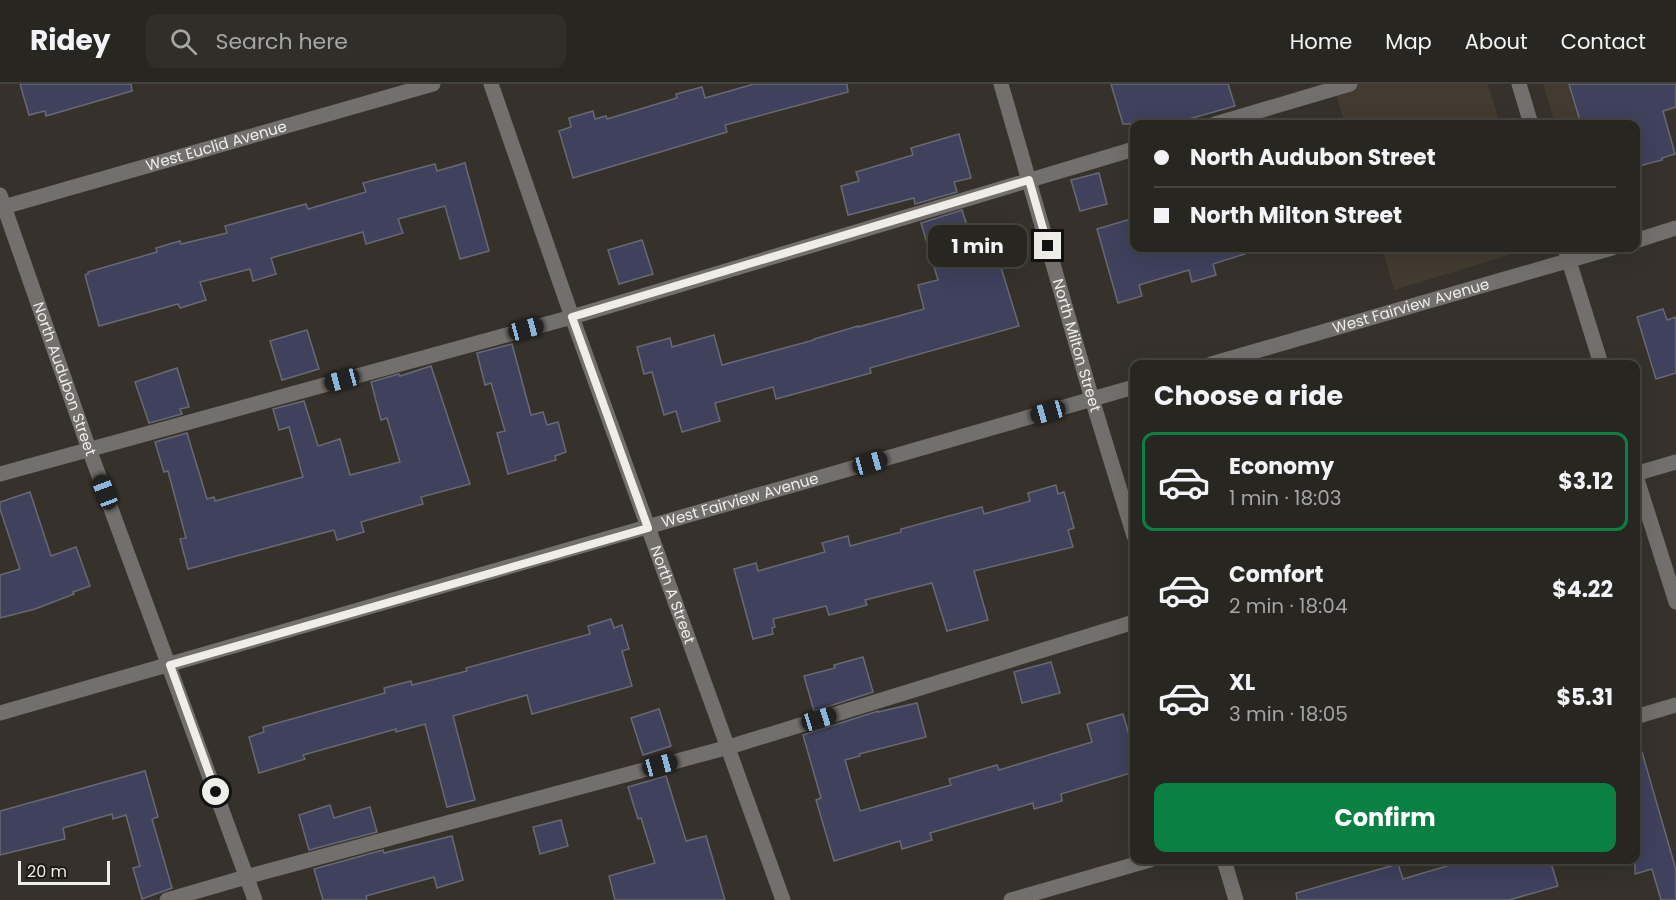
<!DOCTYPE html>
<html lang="en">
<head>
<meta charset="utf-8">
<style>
  :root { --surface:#282620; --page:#302e29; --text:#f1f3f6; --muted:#a5a5a5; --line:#44433e; --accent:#0b8043 }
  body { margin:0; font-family:Poppins,sans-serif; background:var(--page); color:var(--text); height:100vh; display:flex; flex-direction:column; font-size:22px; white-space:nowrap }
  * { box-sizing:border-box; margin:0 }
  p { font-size:20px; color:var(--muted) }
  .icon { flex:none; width:33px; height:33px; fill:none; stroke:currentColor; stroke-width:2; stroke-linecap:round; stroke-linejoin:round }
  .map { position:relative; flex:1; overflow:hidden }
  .sheet { position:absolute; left:1130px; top:276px; width:510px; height:504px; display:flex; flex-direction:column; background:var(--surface); border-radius:12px; box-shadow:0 6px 24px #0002,0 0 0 2px var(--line) }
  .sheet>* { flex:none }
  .top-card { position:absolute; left:1130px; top:36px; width:510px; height:132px; border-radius:12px; box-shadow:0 6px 24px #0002,0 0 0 2px var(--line); display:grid; align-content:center; height:132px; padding:0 24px; background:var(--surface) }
  .scale { position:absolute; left:18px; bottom:15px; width:92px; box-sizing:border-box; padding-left:6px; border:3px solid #efede8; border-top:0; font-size:16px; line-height:21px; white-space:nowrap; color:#efede8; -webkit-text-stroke:4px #1c1a17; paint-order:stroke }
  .end { position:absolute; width:27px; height:27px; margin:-14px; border:8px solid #efede8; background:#111; box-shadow:0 0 0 3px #111 }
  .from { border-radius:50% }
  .bubble { position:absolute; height:42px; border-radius:12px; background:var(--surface); box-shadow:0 6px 24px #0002,0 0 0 2px var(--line); font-size:20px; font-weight:700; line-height:42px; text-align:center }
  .car { position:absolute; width:18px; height:36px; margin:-18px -9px; border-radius:8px; box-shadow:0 0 4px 2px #0007; background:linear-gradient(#222 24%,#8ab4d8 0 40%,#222 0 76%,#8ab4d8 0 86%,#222 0) }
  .top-card b { display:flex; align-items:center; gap:21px; height:57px; font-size:22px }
  .top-card b+b { border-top:2px solid var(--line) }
  .top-card i { width:15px; height:15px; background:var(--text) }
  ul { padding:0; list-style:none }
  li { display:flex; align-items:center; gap:18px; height:99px; margin:0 12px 9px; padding:0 12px; border:3px solid transparent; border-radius:12px }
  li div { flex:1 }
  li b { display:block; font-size:22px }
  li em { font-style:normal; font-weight:700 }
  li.current { border-color:var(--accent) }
  li>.icon { width:54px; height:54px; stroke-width:1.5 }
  h2 { padding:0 24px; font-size:27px; line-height:72px }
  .primary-button { display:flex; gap:12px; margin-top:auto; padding:12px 24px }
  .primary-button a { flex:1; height:69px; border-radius:12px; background:var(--accent); color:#fff; font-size:24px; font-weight:700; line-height:69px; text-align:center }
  header { display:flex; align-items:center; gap:36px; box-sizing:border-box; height:84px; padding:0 30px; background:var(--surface); border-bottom:2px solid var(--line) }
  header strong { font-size:28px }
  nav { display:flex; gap:33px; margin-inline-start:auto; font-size:21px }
  .search { width:420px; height:54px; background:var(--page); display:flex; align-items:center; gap:15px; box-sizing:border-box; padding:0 21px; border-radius:12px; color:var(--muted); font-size:22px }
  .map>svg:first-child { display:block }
</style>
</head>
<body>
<header>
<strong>Ridey</strong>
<div class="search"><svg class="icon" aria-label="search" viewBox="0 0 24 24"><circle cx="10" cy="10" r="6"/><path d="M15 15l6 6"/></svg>Search here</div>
<nav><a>Home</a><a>Map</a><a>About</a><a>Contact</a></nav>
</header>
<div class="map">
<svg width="1676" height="816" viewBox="0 0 1676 816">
  <rect width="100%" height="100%" fill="#36322b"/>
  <!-- built -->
  <g fill="#433b2f">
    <path d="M1333,0H1488L1500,40H1345Z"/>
    <path d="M1543,0H1676V25L1618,40H1555Z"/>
    <path d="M1382,164H1523L1519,168L1394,206Z"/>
  </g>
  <!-- building -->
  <g fill="#3f415d" stroke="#686972" stroke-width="1.5">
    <path d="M20,0H131L132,7L46,32L45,27L29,31Z"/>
    <path d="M754,0H847L848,8L725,41L727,48L573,94L559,47L571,43L569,34L593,27L595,35L606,32L607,35L677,14L676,10L702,3L705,14Z"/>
    <path d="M1111,0H1228L1235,22L1171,40H1123Z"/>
    <path d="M1569,0H1676V23L1663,27L1675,70L1662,74V76L1635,83V40H1581Z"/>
    <path d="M959,50L971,94L954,98L957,108L915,120L914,114L848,131L841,102L859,97L856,88L913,71L911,64Z"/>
    <path d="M465,79L489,167L460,175L445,122L398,135L403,149L366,160L363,148L271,174L276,190L253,197L250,185L200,198L206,216L180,224L178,220L99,242L85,191L88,190V188L157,168L156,164L180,157L181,160L227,149L225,142L306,120L308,125L366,108L363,99L435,80L437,87Z"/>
    <path d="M1099,89L1107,120L1080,127L1071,96Z"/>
    <path d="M962,126L980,183L999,177L1019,242L870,284L871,289L776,315L773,303L715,319L720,337L682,348L676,327L664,331L652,288L644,290L637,263L670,254L672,263L714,251L722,281L814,256V255L858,242V243L924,225L918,201L938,196L921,139Z"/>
    <path d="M1134,134V164H1244L1245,170L1213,180L1216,191L1192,198L1189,186L1139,201L1142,212L1118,219L1097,145Z"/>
    <path d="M642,156L653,190L619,200L608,166Z"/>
    <path d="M1663,225L1667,236L1676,233V289L1656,295L1637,233Z"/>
    <path d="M307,246L319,285L282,296L270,257Z"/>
    <path d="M512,260L531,331L543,328L547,341L558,338L566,368L555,372L556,376L508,390L497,349L505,347L491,299L485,301L477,269Z"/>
    <path d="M431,282L470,400L421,413L423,420L361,438L364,448L337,456L334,446L188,485L180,455L186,454L168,387L164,388L155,358L187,349L207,415L214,413L215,417L303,393L289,343L279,346L273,325L304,317L318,362L340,355L350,391L400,378L387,334L381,336L371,298L399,290L400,292Z"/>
    <path d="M177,284L189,323L180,325L182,330L149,339L135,298Z"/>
    <path d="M1056,401L1058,410L1064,408L1074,444L1068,446L1073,463L974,487L988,536L947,547L932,499L865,516L867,521L829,531L826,522L773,535L775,543L772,544L773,550L753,555L734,485L756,479L758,487L825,468L822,459L848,452L850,462L901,448V445L982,423L984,430L1030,417L1028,409Z"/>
    <path d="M30,408L51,472L76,463L90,502L73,508L74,510L35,525L0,534V491L20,485L0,425V418Z"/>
    <path d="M611,535L614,544L622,541L629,565L622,567L632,602L532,630L527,611L453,632L475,716L447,723L425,640L396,648V645L303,671L305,675L259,689L249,653L264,648L263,643L385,609L384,604L411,597L412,601L467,587L466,584L590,550L588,542Z"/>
    <path d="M863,573L873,608L814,627L804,592L835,584L834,581Z"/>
    <path d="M1051,578L1060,609L1022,619L1014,588Z"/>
    <path d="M917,619L926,653L859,670L860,672L845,676L860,727L951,701L949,695L997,681L999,686L1092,658L1087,640L1123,630L1134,668V688L1061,710L1062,717L1034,725L1033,719L930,749L932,756L902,765L900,757L834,777L816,716L821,714L803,651L878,627V628Z"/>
    <path d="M659,625L671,662L643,671L631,634Z"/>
    <path d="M1642,668L1676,786V816H1661L1652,785L1635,790V669Z"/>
    <path d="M145,687L158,733L152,735L172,804L142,815L133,784L140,782L126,731L113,735L112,730L63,744L65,755L0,771V727Z"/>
    <path d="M666,692L686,757L706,752L725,816H615L609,792L655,779L641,734L638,735L628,703Z"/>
    <path d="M330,721L334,734L370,723L377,748L309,766L299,731Z"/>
    <path d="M561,736L568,762L540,770L533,743Z"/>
    <path d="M452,752L463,796L437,804L434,793L366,812L367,816H323L314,785L383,766L384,769Z"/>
    <path d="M1445,776H1550L1558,802L1509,816H1297L1296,809L1398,780L1403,795L1447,782Z"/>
  </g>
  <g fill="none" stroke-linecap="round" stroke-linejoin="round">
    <!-- minor -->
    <g stroke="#726f6c" stroke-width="15">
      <path id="s1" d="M491,0L572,233L783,816"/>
      <path id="s2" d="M1001,0L1092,315L1134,452"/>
      <path d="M1519,0L1531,40"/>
      <path d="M1215,40L1350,0"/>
      <path id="s3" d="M0,111L89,365L255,816"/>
      <path id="s4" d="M0,124L433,0"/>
      <path d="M1635,157L1676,144"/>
      <path d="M1565,164L1601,280"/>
      <path id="s5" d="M1211,280L1612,164"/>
      <path d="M1635,389L1676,518"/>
      <path d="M0,390L572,233L1134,65"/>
      <path d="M1635,390L1676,378"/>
      <path id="s6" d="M0,629L1134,303"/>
      <path d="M1635,633L1676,621"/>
      <path d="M1224,776L1236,816"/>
      <path d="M167,816L246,793L729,663L1134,538"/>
      <path d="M1011,816L1150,776"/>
    </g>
  </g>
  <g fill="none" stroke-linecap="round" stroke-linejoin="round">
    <!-- route -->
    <path stroke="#efede8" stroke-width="8" d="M216,708L170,581L648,444L572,233L1029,96L1048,162"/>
  </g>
  <g text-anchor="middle" stroke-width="6" stroke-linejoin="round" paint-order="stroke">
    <!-- street labels -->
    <g font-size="15" fill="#efede8" stroke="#1c1a17">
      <text dy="5" stroke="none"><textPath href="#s4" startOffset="225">West Euclid Avenue</textPath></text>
      <text dy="5" stroke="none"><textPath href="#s5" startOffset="208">West Fairview Avenue</textPath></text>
      <text dy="5" stroke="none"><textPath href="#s2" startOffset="272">North Milton Street</textPath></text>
      <text dy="5" stroke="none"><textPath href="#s3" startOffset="195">North Audubon Street</textPath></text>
      <text dy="5" stroke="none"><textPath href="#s6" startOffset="770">West Fairview Avenue</textPath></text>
      <text dy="5" stroke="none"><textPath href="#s1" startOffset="542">North A Street</textPath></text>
    </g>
  </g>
</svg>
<div class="scale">20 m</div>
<i class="end from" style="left:216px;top:708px"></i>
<i class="end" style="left:1048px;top:162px"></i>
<div class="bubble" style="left:928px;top:141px;width:99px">1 min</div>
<i class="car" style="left:526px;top:245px;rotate:75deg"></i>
<i class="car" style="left:342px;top:296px;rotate:255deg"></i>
<i class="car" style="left:1048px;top:328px;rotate:254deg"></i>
<i class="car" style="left:870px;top:379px;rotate:74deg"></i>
<i class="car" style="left:105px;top:408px;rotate:339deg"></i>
<i class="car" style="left:819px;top:635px;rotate:73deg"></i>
<i class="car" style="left:660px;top:681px;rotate:75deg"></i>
<div class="top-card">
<b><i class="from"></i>North Audubon Street</b>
<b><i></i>North Milton Street</b>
</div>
<section class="sheet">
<h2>Choose a ride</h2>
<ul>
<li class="current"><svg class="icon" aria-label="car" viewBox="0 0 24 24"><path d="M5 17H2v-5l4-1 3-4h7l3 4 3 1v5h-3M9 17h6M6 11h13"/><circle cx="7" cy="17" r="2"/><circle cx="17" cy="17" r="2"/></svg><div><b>Economy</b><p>1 min · 18:03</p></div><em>$3.12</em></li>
<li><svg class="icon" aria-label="car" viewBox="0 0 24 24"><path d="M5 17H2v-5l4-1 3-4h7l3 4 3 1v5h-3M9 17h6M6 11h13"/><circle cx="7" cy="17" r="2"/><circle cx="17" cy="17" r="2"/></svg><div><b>Comfort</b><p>2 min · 18:04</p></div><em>$4.22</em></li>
<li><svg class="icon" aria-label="car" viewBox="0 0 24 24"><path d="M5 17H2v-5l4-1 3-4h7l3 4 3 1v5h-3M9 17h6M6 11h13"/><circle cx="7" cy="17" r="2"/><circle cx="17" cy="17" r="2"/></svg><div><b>XL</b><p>3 min · 18:05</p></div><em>$5.31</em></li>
</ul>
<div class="primary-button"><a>Confirm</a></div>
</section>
</div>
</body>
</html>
